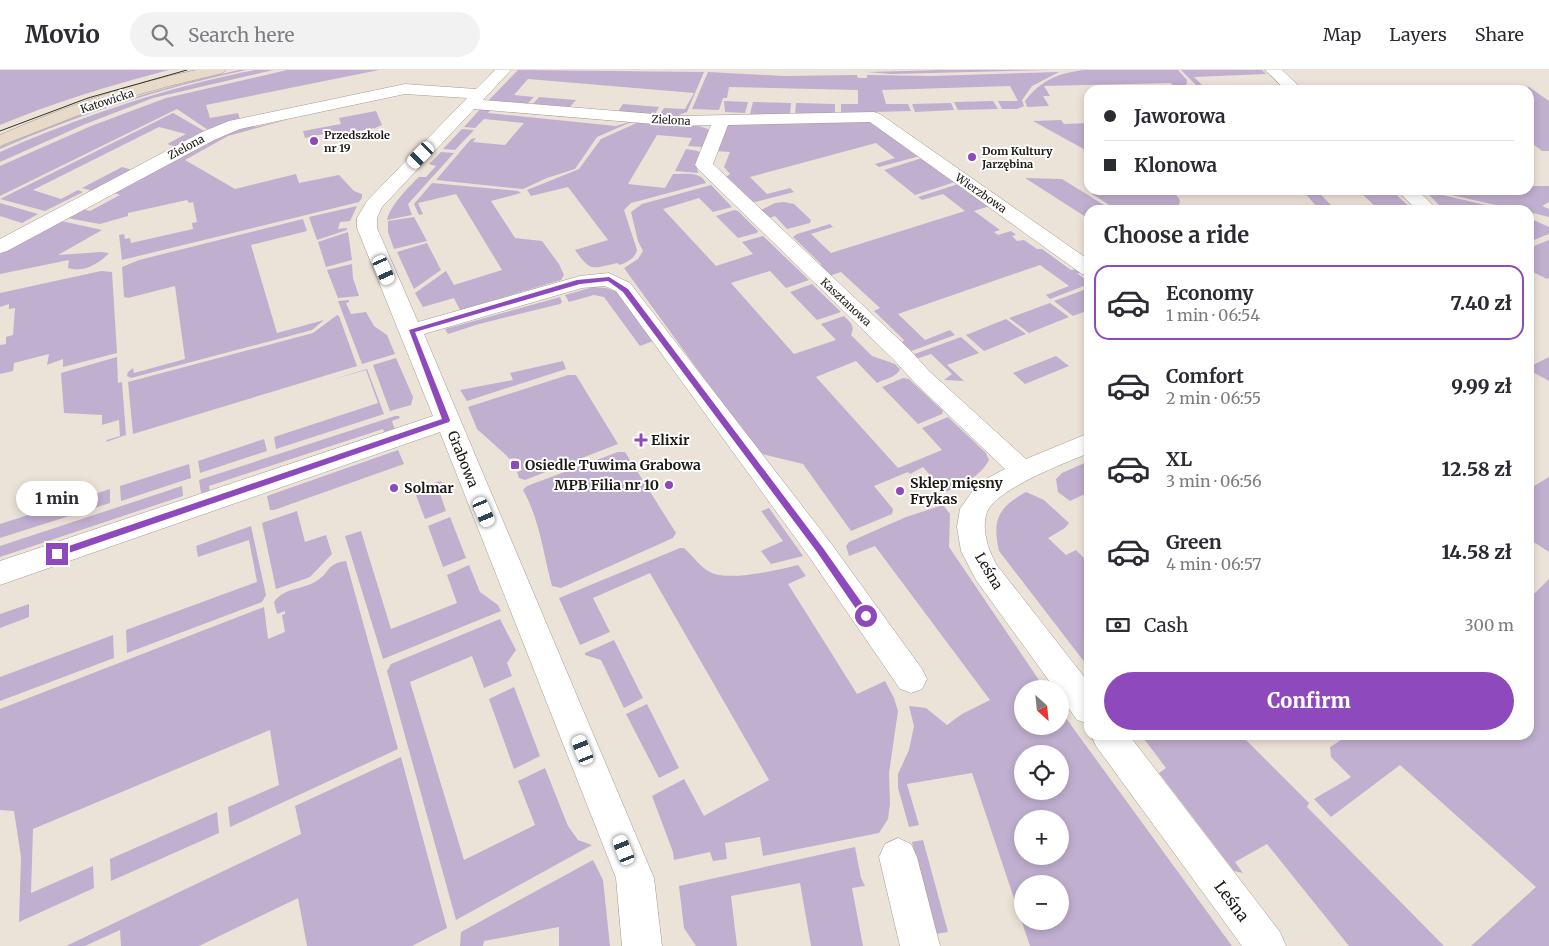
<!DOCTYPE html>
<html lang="en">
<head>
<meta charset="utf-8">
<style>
  :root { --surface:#fff; --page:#f2f2f3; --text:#2b2b33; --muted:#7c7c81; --line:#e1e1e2; --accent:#8e49bc }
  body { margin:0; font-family:Merriweather,serif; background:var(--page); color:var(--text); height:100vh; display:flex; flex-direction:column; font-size:19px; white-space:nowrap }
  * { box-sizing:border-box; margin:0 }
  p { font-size:16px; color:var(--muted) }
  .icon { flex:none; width:28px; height:28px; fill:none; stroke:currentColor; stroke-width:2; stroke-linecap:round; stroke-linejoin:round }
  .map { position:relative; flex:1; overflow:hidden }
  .details { position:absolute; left:1084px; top:135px; width:450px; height:535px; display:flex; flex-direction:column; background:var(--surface); border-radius:15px; box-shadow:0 2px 8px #0003 }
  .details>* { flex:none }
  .guide { position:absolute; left:1084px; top:15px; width:450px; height:110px; border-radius:15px; box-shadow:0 2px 8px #0003; display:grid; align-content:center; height:110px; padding:0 20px; background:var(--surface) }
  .needle { width:32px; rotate:153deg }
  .fabs { position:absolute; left:1014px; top:610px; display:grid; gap:10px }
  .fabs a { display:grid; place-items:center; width:55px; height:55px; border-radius:50%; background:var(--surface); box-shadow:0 2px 8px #0003; font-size:25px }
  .end { position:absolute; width:22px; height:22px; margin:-11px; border:6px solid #8e49bc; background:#fff; box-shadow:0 0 0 2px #fff }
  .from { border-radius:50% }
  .bubble { position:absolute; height:35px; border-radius:18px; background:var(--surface); box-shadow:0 2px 8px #0003; font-size:16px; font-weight:800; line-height:35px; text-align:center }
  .car { position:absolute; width:15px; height:30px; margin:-15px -8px; border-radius:6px; box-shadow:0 0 4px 1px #0007; background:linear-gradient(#fff 24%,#345 0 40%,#fff 0 76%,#345 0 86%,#fff 0) }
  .guide b { display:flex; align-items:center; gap:18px; height:48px; font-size:19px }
  .guide b+b { border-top:1px solid var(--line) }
  .guide i { width:12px; height:12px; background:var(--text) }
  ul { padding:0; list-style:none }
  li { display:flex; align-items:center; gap:15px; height:75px; margin:0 10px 8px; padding:0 10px; border:2px solid transparent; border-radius:15px }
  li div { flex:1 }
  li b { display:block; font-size:19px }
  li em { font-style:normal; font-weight:800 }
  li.on { border-color:var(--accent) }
  li>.icon { width:45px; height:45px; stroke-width:1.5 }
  h2 { padding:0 20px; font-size:22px; line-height:60px }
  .pay { display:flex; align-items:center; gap:12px; height:55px; padding:0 20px; font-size:19px }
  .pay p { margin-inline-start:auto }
  .cta { display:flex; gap:10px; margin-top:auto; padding:10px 20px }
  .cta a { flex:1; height:58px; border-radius:30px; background:var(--accent); color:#fff; font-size:20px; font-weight:800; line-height:58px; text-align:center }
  header { display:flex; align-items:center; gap:30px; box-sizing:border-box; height:70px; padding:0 25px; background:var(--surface); border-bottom:1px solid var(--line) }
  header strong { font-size:24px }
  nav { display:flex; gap:28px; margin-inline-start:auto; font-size:18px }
  .search { width:350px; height:45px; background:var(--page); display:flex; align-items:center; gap:12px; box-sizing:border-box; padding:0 18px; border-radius:28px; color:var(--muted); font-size:19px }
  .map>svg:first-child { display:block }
</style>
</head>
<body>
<header>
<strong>Movio</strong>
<div class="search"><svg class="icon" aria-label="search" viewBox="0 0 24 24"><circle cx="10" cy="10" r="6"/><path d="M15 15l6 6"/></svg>Search here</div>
<nav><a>Map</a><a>Layers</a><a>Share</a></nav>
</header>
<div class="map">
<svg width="1549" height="876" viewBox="0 0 1549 876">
  <rect width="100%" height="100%" fill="#ece3d8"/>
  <!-- green -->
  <g fill="#c0afcf" fill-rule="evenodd">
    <path d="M0,0H169C111,15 55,32 0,55Z"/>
    <path d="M239,0H246C161,18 79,44 0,79V77C77,43 157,18 239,0Z"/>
    <path d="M255,0H273L153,28L83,55L0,92V82C82,46 167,17 255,0Z"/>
    <path d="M287,0H379L206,35L210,48L238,43L240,49L208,60L177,39L0,126V96L91,56L166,28Z"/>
    <path d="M518,0L704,2L687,42L673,47L659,46L664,38L685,39L694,23L528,9L514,25L534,27L526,35L489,30Z"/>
    <path d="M942,0H1046L892,4L867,2Z"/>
    <path d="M1085,0H1178L1187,10L1186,20H1176L1171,13L1044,16L1050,26H1043L1049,36L1027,37L1025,31C1042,9 1059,3 1085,0Z"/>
    <path d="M1181,0H1262L1266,4L1194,7L1206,19L1201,20Z"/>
    <path d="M708,2L784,6L857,5L858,8H867V5L932,6L1059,2L1032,16L1022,30L1024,36L1017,39H1002L998,31H1018L1010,16L882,20L886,34H908L911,41L841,43V34H858V20L729,17L727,28H723L719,40L692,39Z"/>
    <path d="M1529,17L1549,31V81H1542L1529,71V20L1458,19Z"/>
    <path d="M539,27L576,30L569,38L532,35Z"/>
    <path d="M724,31L748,32L745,43L725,42Z"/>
    <path d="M993,31L998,39L958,40L954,32Z"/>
    <path d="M753,32L791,33L790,44H750Z"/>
    <path d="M796,33L835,34V43L795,45Z"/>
    <path d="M951,33L954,40L915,42L912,34Z"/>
    <path d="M623,34L659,37L654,46L620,42L619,40Z"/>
    <path d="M482,37L492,38L488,43L616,56L636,50L597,67L575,99L547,108L523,119L436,110L471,69L476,68L473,72L505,75L524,53L484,49L475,58L464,57Z"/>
    <path d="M376,41L382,55L375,58L329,66L328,63L305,68L303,61L341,54L339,48Z"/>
    <path d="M173,43L206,62L177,77L167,74L186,64L159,57L33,120L61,129L78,120L83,122L45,141L0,129Z"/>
    <path d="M290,49L228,66L185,90L235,119L296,104L299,113L339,105L354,121L362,124V128L359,132L122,190L119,165L124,164L125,169L130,168L131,173L193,159L192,153L197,152L193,132L189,133L187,130L128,143V146L100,154L61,147L82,139L90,141L120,125L110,121L183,84H187L208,74L203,72L254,53L255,57Z"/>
    <path d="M1061,50L1064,54L1089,53V82L1033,51Z"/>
    <path d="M641,51L699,56L708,59L709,61L702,77L688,76L692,68L657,65L628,114L665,118L673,104C684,104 701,101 706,113L631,133L624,140L637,180C635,188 628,192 620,195L617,193C591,199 591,202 575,180L608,170L568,117L531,126L527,120L579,99L601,69Z"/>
    <path d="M868,51L920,86L879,97L875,94L895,88L876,73L750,107L767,124L790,118L794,122L755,132L746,130L723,109L730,104L724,97L730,82L714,81L727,55L731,53Z"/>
    <path d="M462,59L474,60L455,80L443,79Z"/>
    <path d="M686,79L698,81L700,83L696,91L698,103L675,101Z"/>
    <path d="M441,82L454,83L408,134L412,145L387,150C391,134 408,118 419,107H426L436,96L429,94Z"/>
    <path d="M922,88L955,112L915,125L884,100Z"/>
    <path d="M122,97L132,100L93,121L82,118Z"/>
    <path d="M1025,108L1062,109L1112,140H1089V149Z"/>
    <path d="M432,113L518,121L521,123L491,131L515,168L542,171L559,194L564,205L561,210L460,240L454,228L423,237L415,223L446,201L454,215L502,200L456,124L418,133L423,144L419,145L414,134Z"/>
    <path d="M958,114L990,136L974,141L1000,160L994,162L998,165L1011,161L1016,165L1012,166L1017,171L1024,170L1037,179H1042L1071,200L1078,199L1081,201L1078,204L1089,212V214L1050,229L1046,225L1069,216L1040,195L898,244L925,270L950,260L955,265L906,283L899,277L904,270L874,241L880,238L841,202L826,207L820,202L821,194L793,167L797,164L830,154L833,157L811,164L831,183L965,141L943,124L922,130L918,127Z"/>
    <path d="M711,115L732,137L713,142L699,128L663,139L716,196L753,184L742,172L763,166L809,210L786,218L770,201L731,213L794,284L836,270L821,254L844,246C851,253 855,256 851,265L872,286L895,294L900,299C897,307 885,309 877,313L856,291L816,307L898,398L942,380L922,358L948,347L986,383L989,390C980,407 962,415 945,422L923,397L910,404L908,402L874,416L893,439L892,444L851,461L803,394L758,383L624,198L638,189L643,181L638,171L631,142L642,134Z"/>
    <path d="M1529,116H1549V132L1542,136L1549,139V147L1529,142V140H1518L1429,120H1529Z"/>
    <path d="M1302,120H1316L1334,138H1318Z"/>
    <path d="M1358,120H1391L1413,140H1379Z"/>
    <path d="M1173,121L1180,130L1178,140H1117L1092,124L1093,122Z"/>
    <path d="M1425,121L1503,139L1442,138Z"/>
    <path d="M784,132L794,134L811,150L810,153L787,159L775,146L764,150L761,140L775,133Z"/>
    <path d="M0,133L38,144L22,153L0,146Z"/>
    <path d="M357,136L350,151L340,152L338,159L347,158V160L317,170L309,147Z"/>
    <path d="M734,140L738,141L758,161L757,163L738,168L716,146Z"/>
    <path d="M414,147L427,171L394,179L388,162V151Z"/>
    <path d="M1529,148L1549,157V164L1531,171L1529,170Z"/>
    <path d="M303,149L307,161L251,175L277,263L324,250L312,260L131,308L127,306L128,302L133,298L134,303L185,289L175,216L128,228L124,227L122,197L139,190Z"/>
    <path d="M57,150L102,160L58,185L101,182L109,183C99,194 83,203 68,198L69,190L0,204V184L51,157Z"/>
    <path d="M348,162L352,190L326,197L318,172Z"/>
    <path d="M1549,170V208L1547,209L1529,200V178Z"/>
    <path d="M427,173L441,200L414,219L397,182Z"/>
    <path d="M352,194L353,208L359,226L338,228L327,200Z"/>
    <path d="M101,201L112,202L117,283L63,297V289L47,295L49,284L14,293L13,301L0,304V275L6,274V267L13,265L15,238L9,239V234L0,237V223Z"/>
    <path d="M812,214L841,242L817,250L790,222Z"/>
    <path d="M593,217L606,218L620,223L653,271L640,276L604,227L594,225L569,232L565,225Z"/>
    <path d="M1089,218V240L1073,246L1054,231Z"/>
    <path d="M560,227L562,232L560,234L479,254L448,264L445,259Z"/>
    <path d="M349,230V232L346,233L351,244L366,242L374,256L387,265L395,284L362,294L338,231Z"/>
    <path d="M1050,233L1069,247L1029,263L1009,248Z"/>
    <path d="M337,245L339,246L357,296L133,364L128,312L313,263Z"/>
    <path d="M1006,249L1026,264L984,281L966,265Z"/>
    <path d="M961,267L979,283L947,295L964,311L944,310L952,304L931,284L913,290L909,286Z"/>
    <path d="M1056,286L1069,296L1025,314L1013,303Z"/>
    <path d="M117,287L118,313L122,312L126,365L106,372L107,370L120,366L119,350L102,355V345L64,343L61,303Z"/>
    <path d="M1549,287V311L1529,300V297Z"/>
    <path d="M396,288L413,327L411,335L390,341L373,295Z"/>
    <path d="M563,291L566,299L467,331L460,320L513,310L510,303Z"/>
    <path d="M367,299L384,344L276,379L274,367L378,333L366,300L327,311Z"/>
    <path d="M568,305H576L618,374L525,410L519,408L517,402L522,400L516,388L509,389L507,386L477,359L468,337Z"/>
    <path d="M903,308L909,309L943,341L942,344L918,354L882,317Z"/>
    <path d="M395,346H399L400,348L392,351L395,360L385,364L383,359L209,416L210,421L201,423L199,410Z"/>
    <path d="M264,369L267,381L200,403L198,391Z"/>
    <path d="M398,380L404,394L274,440H270L267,426Z"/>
    <path d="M618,382H625L676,463L673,468L561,518L552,516C543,483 540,450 523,420L527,416Z"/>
    <path d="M1089,391V414L1084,416L1089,422L1070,431L1058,422L1056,409L1062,403Z"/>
    <path d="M189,394L191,408L121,431L120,416Z"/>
    <path d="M1549,407V482L1529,469V419Z"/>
    <path d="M441,411L442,413L438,418L446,441L425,449L414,420Z"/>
    <path d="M182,416L183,426L0,487V476Z"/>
    <path d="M110,419V433L0,468V454Z"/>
    <path d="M1026,422L1044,430L1069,453L1065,458L1048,468L1066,485L1076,480L1089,493V598L999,481C992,449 998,438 1026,422Z"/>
    <path d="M943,435L950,444L949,477L1045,619H1022V656H1060V640L1232,876H1030L972,703L907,714L919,755L909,757L898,718V704L909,680L914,656L909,636L926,638L947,655L962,644L990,630L875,476L849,486L846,476L849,472L906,447ZM1022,684H1060V721H1022ZM1022,749H1060V786H1022ZM1022,814H1060V851H1022Z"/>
    <path d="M769,438L803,486L771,494L761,481L783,471L761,441Z"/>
    <path d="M297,441L305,472L326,465L332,484L310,507L276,519L262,453Z"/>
    <path d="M450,447L466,488L443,497L428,456Z"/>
    <path d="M251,456L266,525L262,532L127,583L126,560L257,512L249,470L198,487L196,476Z"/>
    <path d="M361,461L391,559L457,533L447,505L469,495L480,522L498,535L501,541L383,589L345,466Z"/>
    <path d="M680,478H684C692,485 701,498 710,502C727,512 779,500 798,495L806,506L788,514L857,624L885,611L894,628L898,641L889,703L890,734L888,749L879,763L763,786L760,767L725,773L727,789L713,791L710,782L674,790L673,782L652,726L684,709L704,746L769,710L650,503L593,528L610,562L580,575L559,528Z"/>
    <path d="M346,491L398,679L230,757L228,737L279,715L270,660L33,759L31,823L93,796L94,818L19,852L21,787L14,741L0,740V639L264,537L268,569L285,562L282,545L285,544V541L277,544L274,532C284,517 304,520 318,510C331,501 326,494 346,491Z"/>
    <path d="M1549,509V876H1471L1536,817L1400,695L1331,747L1314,729C1326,721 1338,716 1351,707L1331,687L1330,677L1349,665H1529V529Z"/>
    <path d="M29,534V547L0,558V544Z"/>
    <path d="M500,549L516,580L507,593L512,606L484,618L472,586L410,612L464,790L535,755L518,711L545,698L568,756L578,770L592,775L456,850L387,601L391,594Z"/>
    <path d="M113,565L114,588L0,631V607Z"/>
    <path d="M614,570L643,628L624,638L601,590L585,585V583Z"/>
    <path d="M514,617L540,686L514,699L489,629Z"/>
    <path d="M647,634L679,698L659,708L626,644Z"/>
    <path d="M1141,665H1241L1309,733L1307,737L1444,876H1349L1267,774L1235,792L1243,803L1234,801L1159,703L1166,698Z"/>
    <path d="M401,687L447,858L412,876H307L298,828L199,876H121L120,860L85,876H66L301,764L295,736Z"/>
    <path d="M217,742L219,763L111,811L110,789Z"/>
    <path d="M923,770L948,862L936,864L912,772Z"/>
    <path d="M855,777L861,808L865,816L852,818L863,876H811L800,813L731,826L737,876H696L684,858L679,816Z"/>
    <path d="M593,790L603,810L610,876H559V857L484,871L483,876H460L461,862Z"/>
  </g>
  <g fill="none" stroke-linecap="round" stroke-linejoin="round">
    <!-- minor casing -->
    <g stroke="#a29a90" stroke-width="1">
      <g id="minor">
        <path d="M495,0H511L483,30L678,46L874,42L880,44L1089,190V206L1082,204L870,52L728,55L713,94L910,280L929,301L1026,389L1089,363V383C1065,393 996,419 987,442C981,459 988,479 996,494L1089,613V654L1077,650L1060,626V619H1055L976,510L961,481L957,457L960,439L978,413L1005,399L913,311L894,290L698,99L695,95L711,55L678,56L474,39L382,137L377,148V158L418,252L580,206L609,203L630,213L830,472L922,599L927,609L922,619L911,623L900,619L810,488L616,221L605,216L582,218L424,264L654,808L662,876H622L616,808L440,362L0,515V491L433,346L357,158V148L367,131L467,28L405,24L240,59L214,70L7,181L0,183V169L202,62L229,51L405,14L476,19Z"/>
        <path d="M1265,0H1282L1303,20H1286Z"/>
        <path d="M1397,120H1417L1438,140H1417Z"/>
        <path d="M1091,665H1129L1280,862L1286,876H1242L1096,676Z"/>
        <path d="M898,768L911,774L917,787L940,876H900L879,787L885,774Z"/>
      </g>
    </g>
    <!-- secondary casing -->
    <g stroke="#a29a90" stroke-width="1">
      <path id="secondary" d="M196,0H226L223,3L169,16L112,32L0,76V65C63,37 129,14 196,0Z"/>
    </g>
    <!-- minor -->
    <use href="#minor" fill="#fff" fill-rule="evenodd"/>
    <!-- secondary -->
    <use href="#secondary" fill="#e7dac9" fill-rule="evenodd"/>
    <!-- tram -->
    <path stroke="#332f2a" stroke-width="1" d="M0,61L88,28L187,0"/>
  </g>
  <!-- route -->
  <path fill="#8e49bc" d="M609,207L628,219L823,478L869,543V549H863L817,482L623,222L608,211L580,214L415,262L450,350L449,352L60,486H54L52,484L54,481L442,349L409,260L577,210Z"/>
  <!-- markers -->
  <g fill="#8e49bc" stroke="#fff" stroke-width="2">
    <circle cx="314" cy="71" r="5"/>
    <circle cx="972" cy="87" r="5"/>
    <path d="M638.5 362.5h5v5h5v5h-5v5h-5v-5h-5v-5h5z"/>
    <rect x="510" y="390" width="10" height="10" rx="2.5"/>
    <circle cx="669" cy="415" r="5"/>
    <circle cx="394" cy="418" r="5"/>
    <circle cx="900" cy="421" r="5"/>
  </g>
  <g text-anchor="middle" stroke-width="4" stroke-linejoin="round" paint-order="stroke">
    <!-- far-street labels -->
    <g font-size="11" fill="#1d1a16" stroke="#fff">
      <text transform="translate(107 31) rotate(-18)" y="4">Katowicka</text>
      <text transform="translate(671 50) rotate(3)" y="4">Zielona</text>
      <text transform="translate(186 77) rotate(-28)" y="4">Zielona</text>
      <text transform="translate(981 123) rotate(35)" y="4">Wierzbowa</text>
      <text transform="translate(846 232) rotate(43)" y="4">Kasztanowa</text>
    </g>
    <!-- far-poi labels -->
    <g font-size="11" font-weight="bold" fill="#1d1a16" stroke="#fff" text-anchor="start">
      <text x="324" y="69">Przedszkole<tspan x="324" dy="13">nr 19</tspan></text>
      <text x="982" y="85">Dom Kultury<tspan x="982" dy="13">Jarzębina</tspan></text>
    </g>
    <!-- poi labels -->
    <g font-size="14" font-weight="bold" fill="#1d1a16" stroke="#fff" text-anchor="start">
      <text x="651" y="375">Elixir</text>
      <text x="525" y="400">Osiedle Tuwima Grabowa</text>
      <text x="910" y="418">Sklep mięsny<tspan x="910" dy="16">Frykas</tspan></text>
      <text x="659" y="420" text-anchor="end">MPB Filia nr 10</text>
      <text x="404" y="423">Solmar</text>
    </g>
    <!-- street labels -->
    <g font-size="14" fill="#1d1a16" stroke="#fff">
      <text transform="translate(463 389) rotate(68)" y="5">Grabowa</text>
      <text transform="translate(989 501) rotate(59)" y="5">Leśna</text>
    </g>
    <!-- near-street labels -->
    <g font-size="16" fill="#1d1a16" stroke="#fff">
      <text transform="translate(1232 831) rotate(53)" y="6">Leśna</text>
    </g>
  </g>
</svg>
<div class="fabs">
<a><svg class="needle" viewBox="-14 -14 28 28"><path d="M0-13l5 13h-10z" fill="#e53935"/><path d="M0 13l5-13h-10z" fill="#7c7c81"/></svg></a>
<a><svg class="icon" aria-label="locate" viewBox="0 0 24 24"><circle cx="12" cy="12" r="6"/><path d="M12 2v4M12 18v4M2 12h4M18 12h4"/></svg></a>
<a>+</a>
<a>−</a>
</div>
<i class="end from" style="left:866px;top:546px"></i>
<i class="end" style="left:57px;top:484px"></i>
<div class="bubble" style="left:16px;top:411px;width:82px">1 min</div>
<i class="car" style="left:421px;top:85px;rotate:224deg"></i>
<i class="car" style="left:384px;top:200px;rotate:156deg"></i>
<i class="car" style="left:484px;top:442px;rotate:157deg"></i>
<i class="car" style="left:583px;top:680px;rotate:338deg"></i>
<i class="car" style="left:624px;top:780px;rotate:338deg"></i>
<div class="guide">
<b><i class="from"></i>Jaworowa</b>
<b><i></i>Klonowa</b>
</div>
<section class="details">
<h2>Choose a ride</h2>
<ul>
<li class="on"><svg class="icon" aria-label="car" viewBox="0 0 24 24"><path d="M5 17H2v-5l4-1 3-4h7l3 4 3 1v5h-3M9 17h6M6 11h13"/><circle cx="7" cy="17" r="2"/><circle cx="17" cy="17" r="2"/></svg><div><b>Economy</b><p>1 min · 06:54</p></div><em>7.40 zł</em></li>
<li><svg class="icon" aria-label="car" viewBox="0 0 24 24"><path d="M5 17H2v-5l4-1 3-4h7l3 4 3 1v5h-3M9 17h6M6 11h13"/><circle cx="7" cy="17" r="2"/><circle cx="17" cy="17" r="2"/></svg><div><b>Comfort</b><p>2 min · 06:55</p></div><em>9.99 zł</em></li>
<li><svg class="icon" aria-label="car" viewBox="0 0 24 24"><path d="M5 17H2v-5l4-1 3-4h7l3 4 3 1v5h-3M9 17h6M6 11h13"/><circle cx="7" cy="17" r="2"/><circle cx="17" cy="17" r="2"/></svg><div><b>XL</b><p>3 min · 06:56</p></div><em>12.58 zł</em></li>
<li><svg class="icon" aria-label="car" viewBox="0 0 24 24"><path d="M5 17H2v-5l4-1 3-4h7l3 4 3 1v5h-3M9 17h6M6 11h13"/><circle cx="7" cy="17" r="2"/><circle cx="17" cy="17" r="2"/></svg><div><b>Green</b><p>4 min · 06:57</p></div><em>14.58 zł</em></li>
</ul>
<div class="pay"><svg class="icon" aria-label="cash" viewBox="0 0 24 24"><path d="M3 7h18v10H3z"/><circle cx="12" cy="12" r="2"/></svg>Cash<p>300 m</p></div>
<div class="cta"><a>Confirm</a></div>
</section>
</div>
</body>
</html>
